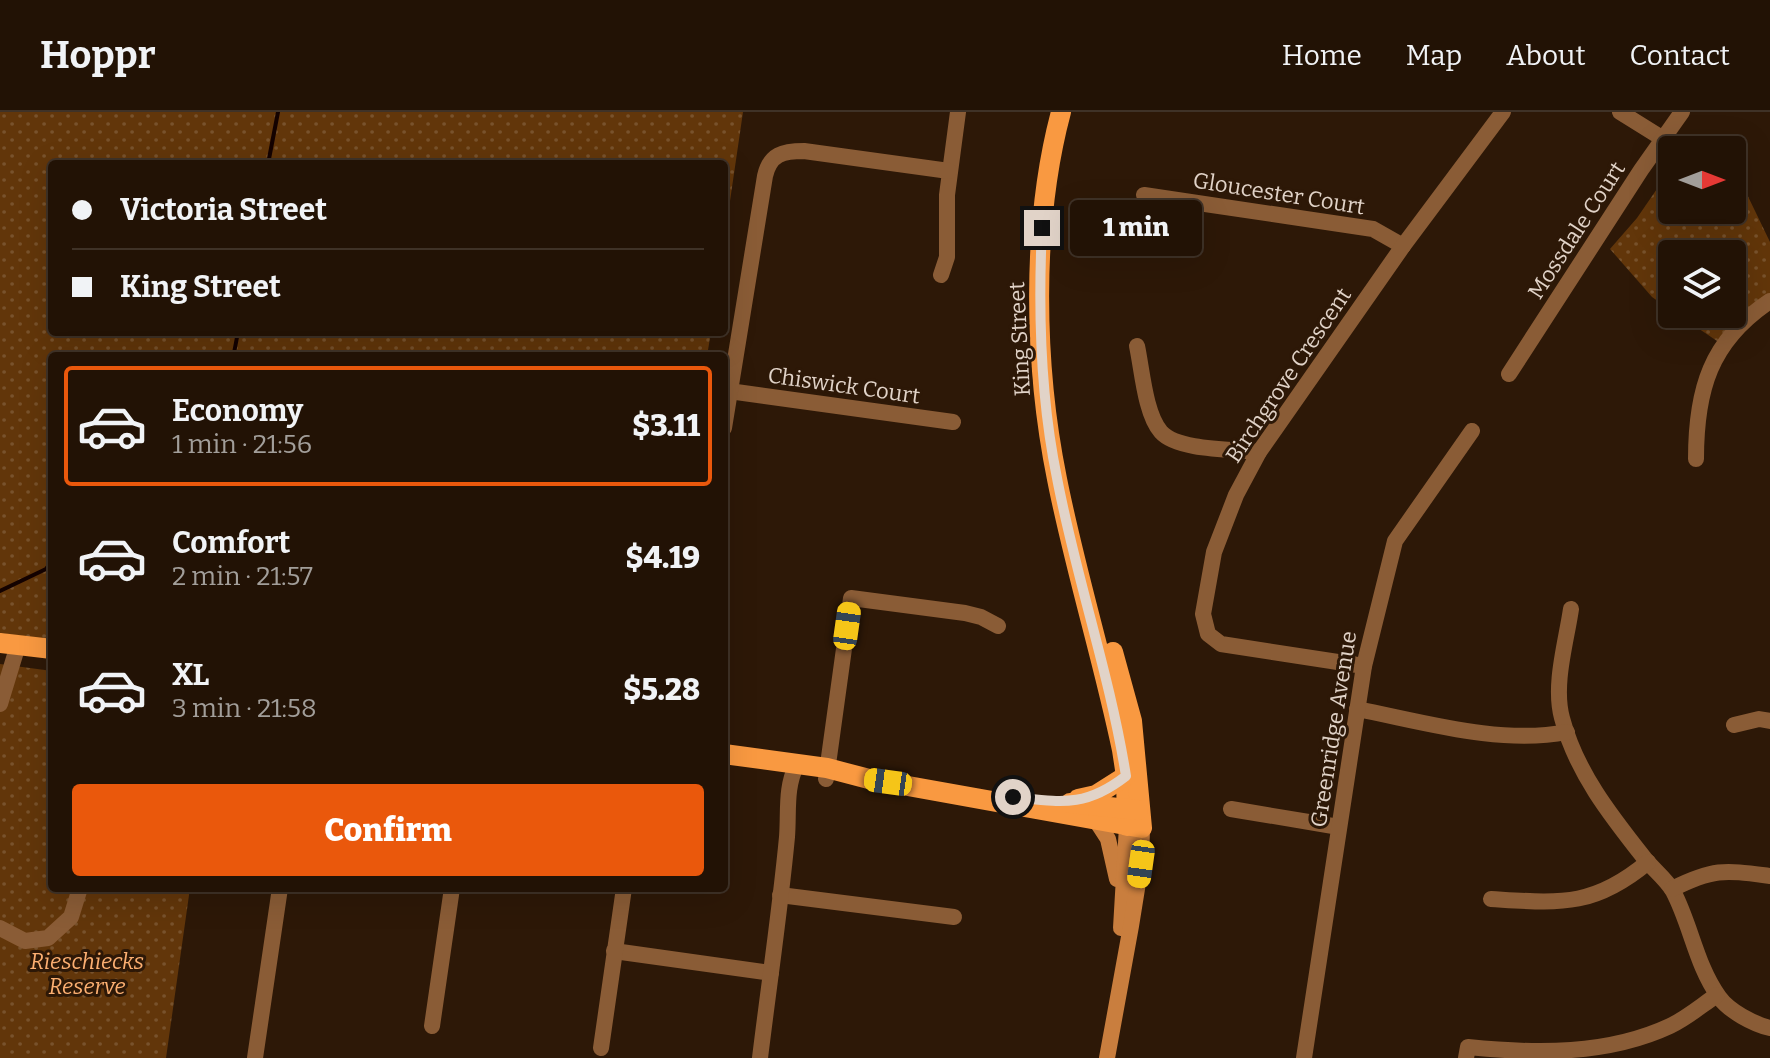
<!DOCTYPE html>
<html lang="en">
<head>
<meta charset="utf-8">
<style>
  :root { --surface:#221205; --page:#2a1b0f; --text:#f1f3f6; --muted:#a29e9a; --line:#3f3227; --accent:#ea580c }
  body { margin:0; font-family:Bitter,serif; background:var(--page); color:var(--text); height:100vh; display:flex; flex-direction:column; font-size:30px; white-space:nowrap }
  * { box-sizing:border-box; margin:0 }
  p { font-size:26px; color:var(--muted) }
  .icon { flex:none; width:44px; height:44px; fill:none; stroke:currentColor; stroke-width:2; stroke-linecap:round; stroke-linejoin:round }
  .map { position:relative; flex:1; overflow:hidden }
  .side { position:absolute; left:48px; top:240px; width:680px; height:540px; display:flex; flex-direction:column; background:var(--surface); border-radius:8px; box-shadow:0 8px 32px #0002,0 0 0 2px var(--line) }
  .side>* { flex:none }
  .top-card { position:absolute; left:48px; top:48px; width:680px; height:176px; border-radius:8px; box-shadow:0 8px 32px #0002,0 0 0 2px var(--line); display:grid; align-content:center; height:176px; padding:0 24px; background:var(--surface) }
  .needle { width:52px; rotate:90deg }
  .tools { position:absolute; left:1658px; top:24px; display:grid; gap:16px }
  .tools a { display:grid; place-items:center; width:88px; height:88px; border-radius:8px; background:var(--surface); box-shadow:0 8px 32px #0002,0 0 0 2px var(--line); font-size:40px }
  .end { position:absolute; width:36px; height:36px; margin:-18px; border:10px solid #e1d3c8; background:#111; box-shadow:0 0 0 4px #111 }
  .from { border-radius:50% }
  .bubble { position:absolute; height:56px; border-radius:8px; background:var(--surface); box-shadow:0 8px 32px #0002,0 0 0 2px var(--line); font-size:26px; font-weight:800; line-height:56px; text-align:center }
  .car { position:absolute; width:24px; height:48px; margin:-24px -12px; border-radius:10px; box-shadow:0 0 6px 2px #0007; background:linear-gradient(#f5c518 24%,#345 0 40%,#f5c518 0 76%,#345 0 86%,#f5c518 0) }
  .top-card b { display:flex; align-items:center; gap:28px; height:76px; font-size:30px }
  .top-card b+b { border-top:2px solid var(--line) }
  .top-card i { width:20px; height:20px; background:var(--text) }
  ul { padding:14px 0 0; list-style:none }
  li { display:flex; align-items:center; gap:24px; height:120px; margin:0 16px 12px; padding:0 8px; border:4px solid transparent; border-radius:8px }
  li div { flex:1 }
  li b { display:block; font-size:30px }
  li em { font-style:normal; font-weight:800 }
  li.selected { border-color:var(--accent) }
  li>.icon { width:72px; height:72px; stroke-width:1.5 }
  .primary-button { display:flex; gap:16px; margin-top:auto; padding:16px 24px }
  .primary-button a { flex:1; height:92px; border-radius:8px; background:var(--accent); color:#fff; font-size:32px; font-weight:800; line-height:92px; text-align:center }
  header { display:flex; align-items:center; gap:48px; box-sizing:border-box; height:112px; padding:0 40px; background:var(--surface); border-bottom:2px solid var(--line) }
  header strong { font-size:38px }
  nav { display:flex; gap:44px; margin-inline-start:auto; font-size:28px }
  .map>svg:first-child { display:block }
</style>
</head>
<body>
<header>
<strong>Hoppr</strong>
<nav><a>Home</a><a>Map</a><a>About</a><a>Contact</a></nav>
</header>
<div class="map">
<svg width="1770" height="946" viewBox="0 0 1770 946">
  <defs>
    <pattern id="park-dots" width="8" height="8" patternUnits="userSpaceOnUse" patternTransform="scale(2)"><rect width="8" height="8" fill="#62360a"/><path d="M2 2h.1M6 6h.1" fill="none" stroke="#78522c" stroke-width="1.8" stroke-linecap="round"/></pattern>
  </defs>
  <rect width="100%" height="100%" fill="#2d1807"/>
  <!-- park -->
  <g fill="url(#park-dots)">
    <path d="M0,0H743L724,130V52H52V220H711L707,244H52V528L0,521Z"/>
    <path d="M1672,55V98H1732V64L1742,72L1770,130V182L1720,231L1677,202H1732V142H1672V199L1652,185L1610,137L1637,106Z"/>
    <path d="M0,552L52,559V776H190L166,946H0Z"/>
  </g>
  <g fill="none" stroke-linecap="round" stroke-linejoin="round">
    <!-- stream -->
    <g stroke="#140200" stroke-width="4">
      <path d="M268,52L278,0"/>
      <path d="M231,244L234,241L238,220"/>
      <path d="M0,479L46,457L52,449"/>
    </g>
    <!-- minor -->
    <g stroke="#8a5c36" stroke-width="16">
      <path d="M1620,0L1665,28"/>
      <path d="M1144,83L1373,117L1403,134"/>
      <path d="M941,163L947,145V83L958,0"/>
      <path d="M1137,234C1142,257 1145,302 1161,320C1178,339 1234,337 1259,340"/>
      <path d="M1509,262L1641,58L1682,0"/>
      <path d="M729,279L953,310"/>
      <path d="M724,316L765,64C770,42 783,39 804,39L949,59"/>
      <path d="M1696,347C1696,278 1710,229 1770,189"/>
      <path d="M1571,497C1566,531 1553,573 1562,606C1576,660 1611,704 1645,747C1654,758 1666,767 1673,779C1691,813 1696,853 1719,885C1729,899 1753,912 1770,916"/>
      <path d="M1364,554L1221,532L1208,522L1203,502L1214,440L1236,383L1259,340L1278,313L1403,134L1503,0"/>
      <path d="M0,592L18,533"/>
      <path d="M1357,597C1424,610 1500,633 1567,620"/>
      <path d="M1734,613L1759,607L1770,609"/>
      <path d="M826,667L851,486L965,501L981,505L998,514"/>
      <path d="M1231,697L1339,715"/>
      <path d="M1672,777C1714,756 1724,758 1770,764"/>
      <path d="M780,783L954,805"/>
      <path d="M1491,787C1559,791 1593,796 1648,750"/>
      <path d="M0,816L25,829L48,826L71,805L80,776"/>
      <path d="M614,839L771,861"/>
      <path d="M432,914L452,776"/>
      <path d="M601,936L624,776"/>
      <path d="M255,946L280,776"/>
      <path d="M760,946C769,872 780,799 787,725C789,699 785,676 797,652"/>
      <path d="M1304,946L1364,554L1395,429L1472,319"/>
      <path d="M1466,946L1468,935C1536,942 1608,943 1670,914C1687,906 1702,893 1717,883"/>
    </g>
    <!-- secondary -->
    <g stroke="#c97e3e" stroke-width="16">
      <path d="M1095,707L1108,727L1117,767"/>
      <path d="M1121,816L1127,714"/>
      <path d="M1107,946L1131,814L1141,752L1142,716"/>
    </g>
    <!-- primary -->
    <g stroke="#f99941" stroke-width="20">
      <path d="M1061,0C1031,112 1034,254 1057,367C1075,458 1103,547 1122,638L1126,664L1127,714"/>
      <path d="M0,531L52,537"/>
      <path d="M724,642L827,656L869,667L1142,716L1132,609L1113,540"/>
      <path d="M1078,687L1096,683L1126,664"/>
      <path d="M1070,691L1138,698"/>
    </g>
  </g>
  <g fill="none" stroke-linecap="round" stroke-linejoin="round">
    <!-- route -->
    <path stroke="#e1d3c8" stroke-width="10" d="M1013,685C1061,690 1085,696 1126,664C1110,563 1076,466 1057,366C1040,284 1038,199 1042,116"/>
  </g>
  <g text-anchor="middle" stroke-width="6" stroke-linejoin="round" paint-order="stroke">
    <!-- street labels -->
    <g font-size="22" fill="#e1d3c8" stroke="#2d1807">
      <text transform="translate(1279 81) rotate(9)" y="8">Gloucester Court</text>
      <text transform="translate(1576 118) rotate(-57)" y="8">Mossdale Court</text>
      <text transform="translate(1019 227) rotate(-93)" y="8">King Street</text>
      <text transform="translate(1288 263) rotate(-56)" y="8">Birchgrove Crescent</text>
      <text transform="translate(844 273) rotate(8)" y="8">Chiswick Court</text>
      <text transform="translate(1333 617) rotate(-81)" y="8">Greenridge Avenue</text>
    </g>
    <!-- park labels -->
    <g font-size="22" font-style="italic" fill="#fcaf71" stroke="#2d1807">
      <text x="87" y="857">Rieschiecks<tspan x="87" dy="25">Reserve</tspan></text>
    </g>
  </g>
</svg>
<div class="tools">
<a><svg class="needle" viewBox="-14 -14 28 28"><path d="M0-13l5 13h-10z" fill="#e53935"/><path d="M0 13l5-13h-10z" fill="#a29e9a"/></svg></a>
<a><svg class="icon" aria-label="layers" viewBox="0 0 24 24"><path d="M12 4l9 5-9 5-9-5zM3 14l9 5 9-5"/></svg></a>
</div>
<i class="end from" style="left:1013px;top:685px"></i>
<i class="end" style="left:1042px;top:116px"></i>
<div class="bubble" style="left:1070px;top:88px;width:132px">1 min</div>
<i class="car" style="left:847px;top:514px;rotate:8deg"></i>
<i class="car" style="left:888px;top:670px;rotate:278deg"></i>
<i class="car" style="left:1141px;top:752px;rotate:188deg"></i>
<div class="top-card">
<b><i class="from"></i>Victoria Street</b>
<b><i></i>King Street</b>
</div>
<section class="side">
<ul>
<li class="selected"><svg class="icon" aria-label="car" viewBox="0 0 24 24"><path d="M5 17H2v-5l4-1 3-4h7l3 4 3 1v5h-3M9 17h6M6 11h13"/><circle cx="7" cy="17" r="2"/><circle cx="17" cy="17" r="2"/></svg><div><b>Economy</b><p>1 min · 21:56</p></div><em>$3.11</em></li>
<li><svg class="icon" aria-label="car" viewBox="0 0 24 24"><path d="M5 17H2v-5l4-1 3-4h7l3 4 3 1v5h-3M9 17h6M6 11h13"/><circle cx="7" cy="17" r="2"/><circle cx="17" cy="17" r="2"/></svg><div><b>Comfort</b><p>2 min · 21:57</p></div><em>$4.19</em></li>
<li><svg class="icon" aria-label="car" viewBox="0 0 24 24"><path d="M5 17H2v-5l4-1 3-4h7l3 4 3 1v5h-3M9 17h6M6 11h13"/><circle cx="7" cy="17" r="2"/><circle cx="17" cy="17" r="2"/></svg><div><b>XL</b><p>3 min · 21:58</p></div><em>$5.28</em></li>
</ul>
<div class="primary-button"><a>Confirm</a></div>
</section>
</div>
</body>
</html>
